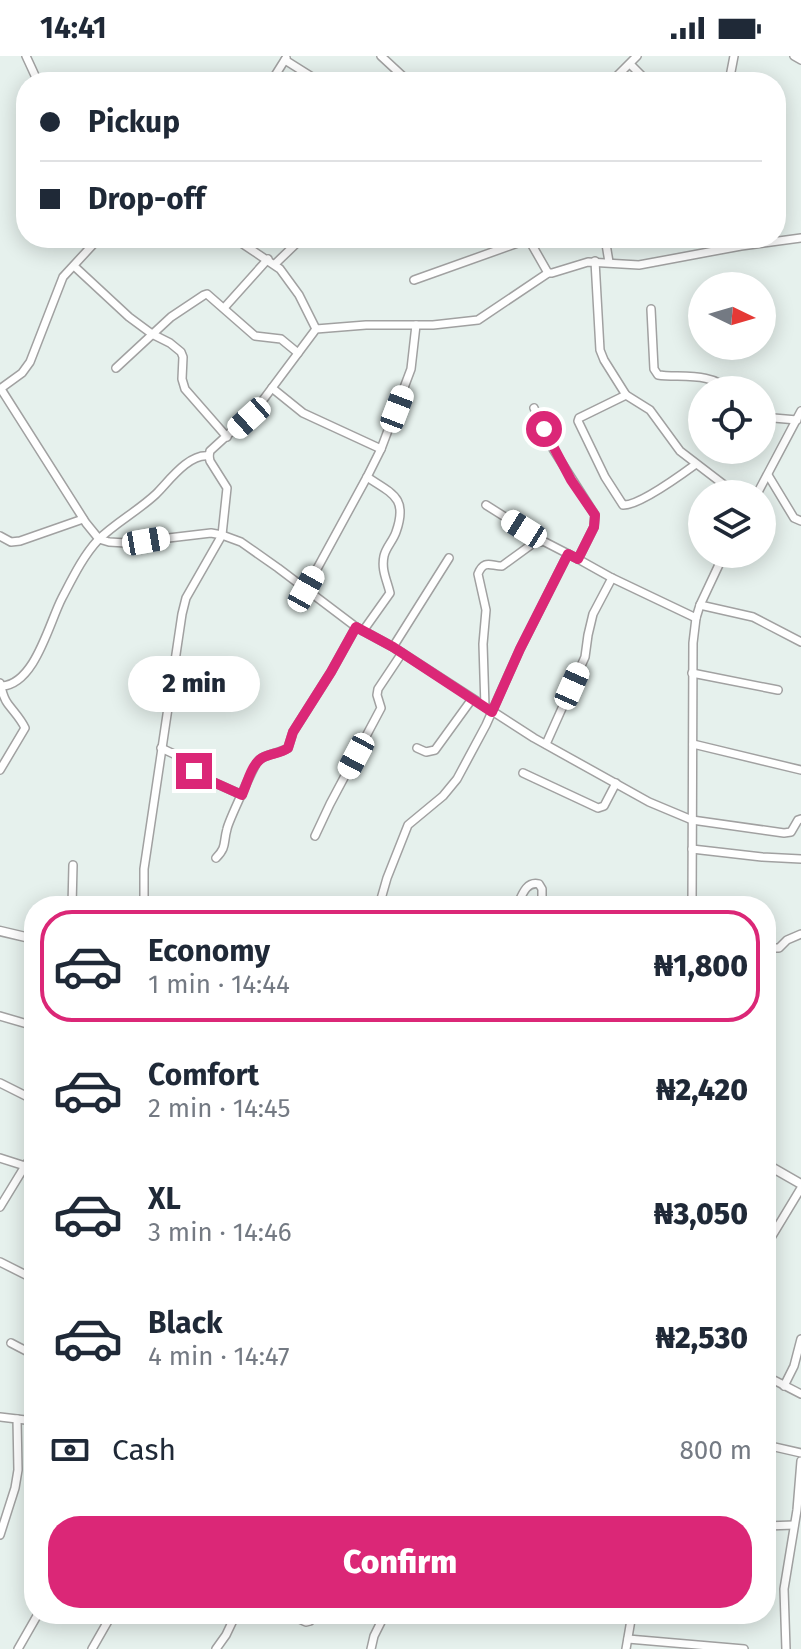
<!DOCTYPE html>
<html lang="en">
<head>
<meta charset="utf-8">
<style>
  :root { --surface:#fff; --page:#f6f6f7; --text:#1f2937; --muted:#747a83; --line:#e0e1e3; --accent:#db2777 }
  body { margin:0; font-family:"Fira Sans",sans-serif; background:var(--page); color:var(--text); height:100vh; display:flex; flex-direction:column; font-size:30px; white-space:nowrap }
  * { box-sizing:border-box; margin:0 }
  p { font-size:26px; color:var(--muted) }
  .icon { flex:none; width:44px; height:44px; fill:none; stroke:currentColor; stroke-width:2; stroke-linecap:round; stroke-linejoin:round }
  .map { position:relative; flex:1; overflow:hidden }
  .sheet { position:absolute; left:24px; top:840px; width:752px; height:728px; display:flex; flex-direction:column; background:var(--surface); border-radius:32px; box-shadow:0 4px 20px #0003 }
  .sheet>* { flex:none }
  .banner { position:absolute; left:16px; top:16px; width:770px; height:176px; border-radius:32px; box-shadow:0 4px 20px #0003; display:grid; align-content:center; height:176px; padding:0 24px; background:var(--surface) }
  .needle { width:52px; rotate:95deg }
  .buttons { position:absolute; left:688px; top:216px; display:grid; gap:16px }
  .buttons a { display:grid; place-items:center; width:88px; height:88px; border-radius:50%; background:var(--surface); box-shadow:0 4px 20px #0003; font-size:40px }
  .end { position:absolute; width:36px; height:36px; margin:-18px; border:10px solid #db2777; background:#fff; box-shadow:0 0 0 4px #fff }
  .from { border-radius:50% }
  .bubble { position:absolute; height:56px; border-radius:28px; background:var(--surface); box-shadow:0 4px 20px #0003; font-size:26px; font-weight:800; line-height:56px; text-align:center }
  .car { position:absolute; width:24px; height:48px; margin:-24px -12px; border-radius:10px; box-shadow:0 0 6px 2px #0007; background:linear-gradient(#fff 24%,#345 0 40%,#fff 0 76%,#345 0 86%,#fff 0) }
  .banner b { display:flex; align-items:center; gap:28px; height:76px; font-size:30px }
  .banner b+b { border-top:2px solid var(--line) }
  .banner i { width:20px; height:20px; background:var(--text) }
  ul { padding:14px 0 0; list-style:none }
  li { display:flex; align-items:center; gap:24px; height:112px; margin:0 16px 12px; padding:0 8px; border:4px solid transparent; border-radius:32px }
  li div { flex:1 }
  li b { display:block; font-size:30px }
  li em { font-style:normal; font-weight:800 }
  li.current { border-color:var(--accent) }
  li>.icon { width:72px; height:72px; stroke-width:1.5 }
  .pay { display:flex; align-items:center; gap:20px; height:88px; padding:0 24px; font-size:30px }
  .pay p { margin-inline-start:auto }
  .primary-button { display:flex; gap:16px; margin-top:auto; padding:16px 24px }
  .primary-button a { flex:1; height:92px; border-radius:32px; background:var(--accent); color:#fff; font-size:32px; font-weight:800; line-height:92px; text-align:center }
  .status { display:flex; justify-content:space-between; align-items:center; height:56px; padding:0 40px; background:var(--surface); direction:ltr }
  .status svg { height:22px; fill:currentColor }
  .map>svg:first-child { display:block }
</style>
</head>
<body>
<div class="status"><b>14:41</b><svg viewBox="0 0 49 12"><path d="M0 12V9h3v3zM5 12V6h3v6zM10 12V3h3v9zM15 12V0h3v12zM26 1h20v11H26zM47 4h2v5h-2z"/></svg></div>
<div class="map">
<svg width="801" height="1593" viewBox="0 0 801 1593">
  <rect width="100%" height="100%" fill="#e6f1ed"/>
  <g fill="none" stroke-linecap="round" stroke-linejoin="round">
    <!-- minor casing -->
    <g stroke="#a1a1a1" stroke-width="10">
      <g id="minor">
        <path d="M26,0L38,26"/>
        <path d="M381,0L409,26"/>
        <path d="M794,0L801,4"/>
        <path d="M285,4L320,26"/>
        <path d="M630,8L648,26"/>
        <path d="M271,26L286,2"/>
        <path d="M611,26L637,0"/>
        <path d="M729,26L734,0"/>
        <path d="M234,182L280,213L299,239L316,273"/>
        <path d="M528,182L548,217"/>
        <path d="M605,182L609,206"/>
        <path d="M595,205L600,294L604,304L626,339L650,354L680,395L736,438"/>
        <path d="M275,208L302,182"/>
        <path d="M74,210L129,261L152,278L170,287L181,296L183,301L182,323L185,333L227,381"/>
        <path d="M414,224L529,183"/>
        <path d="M224,252L268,203"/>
        <path d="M651,253L654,313L658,319C678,322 714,316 727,334"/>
        <path d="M116,312L171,261L204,239L207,238L255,280L281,283L298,297"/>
        <path d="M272,332L303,357L381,393"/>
        <path d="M0,333L22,317L30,306L63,221L99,182"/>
        <path d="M1,333L86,467L99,483L109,486L126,487L211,477L222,479L241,486L278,512L356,571L393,591L534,682L649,746L692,764L784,777L791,776L798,764L801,763"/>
        <path d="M626,339L579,362L578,365L605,421L623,449C639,450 681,419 696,408"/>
        <path d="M534,352L553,393L595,459L594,471L578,503"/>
        <path d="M762,361L797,364"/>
        <path d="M768,419L794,462L801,465"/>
        <path d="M757,438L801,355"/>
        <path d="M486,449L543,485L578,503L612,522L696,562"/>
        <path d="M0,480L11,486L20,485L83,463"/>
        <path d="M306,533L367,421L381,393L411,313L416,269"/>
        <path d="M700,549L753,561L801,586"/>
        <path d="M363,575L390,537C387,524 381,514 384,500C386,491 393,485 396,476C408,442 393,438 367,421"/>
        <path d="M393,591L449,502"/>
        <path d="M692,617L778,634"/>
        <path d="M2,630C35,628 49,567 62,542C72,523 83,500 98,484C115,467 138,455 156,438C169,425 189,397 209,400L210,395L257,352L316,273L366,269H433L478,264L548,217H552L588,206L639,209L741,190L801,182"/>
        <path d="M485,651L483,588L486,554L478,518C484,503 491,510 502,510L535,486H541"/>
        <path d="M546,688L585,601L588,579L593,558L612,522"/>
        <path d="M693,688L801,714"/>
        <path d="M161,692L176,699L202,721L242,739"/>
        <path d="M417,692L426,696L435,694L472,643"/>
        <path d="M0,714L25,672C21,663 14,656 8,648C3,642 2,634 0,627"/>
        <path d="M523,717L598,752L604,750L616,727"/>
        <path d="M315,780L330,748L381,652L377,639L378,633L402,597"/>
        <path d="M692,793L762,801L801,803"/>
        <path d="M216,802C227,791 223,787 227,773C228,767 255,707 259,704C267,697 279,698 288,692L293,676L331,616L356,571"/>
        <path d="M72,850L73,809"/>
        <path d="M144,850V813L182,558L186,542L222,479L227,432L210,405L209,400"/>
        <path d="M379,850L387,822L408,769L443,740L457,723L486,669L520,593L568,498"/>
        <path d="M517,850C522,839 526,825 539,828L542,833V850"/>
        <path d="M692,850L693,587L696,562L700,549L724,498"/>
        <path d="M766,892H779L787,884L801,878"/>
        <path d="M0,960L34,970"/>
        <path d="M0,1027L34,1044"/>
        <path d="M0,1102L25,1110L34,1097"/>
        <path d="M0,1151L25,1110"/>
        <path d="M766,1190L801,1132"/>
        <path d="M0,1206L34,1223"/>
        <path d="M11,1287L34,1299"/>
        <path d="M766,1320L801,1338"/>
        <path d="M784,1330L794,1310L801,1283"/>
        <path d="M0,1361L17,1363L18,1414L15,1432L0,1479"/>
        <path d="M17,1363L34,1365"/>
        <path d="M766,1389L801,1397"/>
        <path d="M766,1470L794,1469"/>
        <path d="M288,1558L306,1566L310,1565L315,1558"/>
        <path d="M628,1583L744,1593"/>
        <path d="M18,1593L38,1558"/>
        <path d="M92,1593L112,1558"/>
        <path d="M216,1593L226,1579L236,1558"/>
        <path d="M371,1593L374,1580L385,1558"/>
        <path d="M626,1593L632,1558"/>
        <path d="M786,1593L784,1533L797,1454L801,1405"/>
      </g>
    </g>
    <!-- tertiary casing -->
    <g stroke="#a1a1a1" stroke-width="11">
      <g id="tertiary">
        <path d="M0,875L34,883"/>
        <path d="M766,1108L801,1128"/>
      </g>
    </g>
    <!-- minor -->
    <use href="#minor" stroke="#fff" stroke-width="7"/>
    <!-- tertiary -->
    <use href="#tertiary" stroke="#fff" stroke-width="8"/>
  </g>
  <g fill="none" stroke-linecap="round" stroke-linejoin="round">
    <!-- route -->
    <path stroke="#db2777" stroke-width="10" d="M194,715L202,721L242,739C247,728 251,709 262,702C270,697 280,698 288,692L293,676L331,616L356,571L393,591L492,656L520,593L568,498L578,503L594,471L595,459L571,424L544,373"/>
  </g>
</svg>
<div class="buttons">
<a><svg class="needle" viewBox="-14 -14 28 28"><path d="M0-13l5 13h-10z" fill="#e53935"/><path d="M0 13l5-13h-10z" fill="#747a83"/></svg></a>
<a><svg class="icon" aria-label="locate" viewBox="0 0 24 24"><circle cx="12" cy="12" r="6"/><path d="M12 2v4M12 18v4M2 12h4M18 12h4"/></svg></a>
<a><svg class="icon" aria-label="layers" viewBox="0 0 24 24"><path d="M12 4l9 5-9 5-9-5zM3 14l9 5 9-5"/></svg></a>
</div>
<i class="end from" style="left:544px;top:373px"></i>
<i class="end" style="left:194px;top:715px"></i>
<div class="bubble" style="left:128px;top:600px;width:132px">2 min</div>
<i class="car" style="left:397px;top:353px;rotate:21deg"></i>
<i class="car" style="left:249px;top:362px;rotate:228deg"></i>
<i class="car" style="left:524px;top:473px;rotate:302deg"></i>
<i class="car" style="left:146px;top:485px;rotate:80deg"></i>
<i class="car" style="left:306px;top:533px;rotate:29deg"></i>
<i class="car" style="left:572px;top:630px;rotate:24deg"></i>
<i class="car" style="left:356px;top:700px;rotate:208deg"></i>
<div class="banner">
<b><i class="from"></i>Pickup</b>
<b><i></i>Drop-off</b>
</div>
<section class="sheet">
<ul>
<li class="current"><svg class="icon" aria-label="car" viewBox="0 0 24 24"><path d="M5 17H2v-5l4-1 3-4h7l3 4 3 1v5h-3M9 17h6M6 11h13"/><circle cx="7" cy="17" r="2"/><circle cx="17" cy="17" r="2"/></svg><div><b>Economy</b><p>1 min · 14:44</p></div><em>₦1,800</em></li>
<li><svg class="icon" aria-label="car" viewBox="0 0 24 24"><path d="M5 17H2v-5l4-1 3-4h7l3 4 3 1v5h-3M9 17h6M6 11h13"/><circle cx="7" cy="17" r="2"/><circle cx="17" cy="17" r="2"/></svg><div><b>Comfort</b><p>2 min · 14:45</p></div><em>₦2,420</em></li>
<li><svg class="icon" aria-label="car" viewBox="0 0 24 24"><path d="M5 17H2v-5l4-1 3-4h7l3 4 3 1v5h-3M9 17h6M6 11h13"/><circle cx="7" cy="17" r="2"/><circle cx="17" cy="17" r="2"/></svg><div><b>XL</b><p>3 min · 14:46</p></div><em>₦3,050</em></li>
<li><svg class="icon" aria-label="car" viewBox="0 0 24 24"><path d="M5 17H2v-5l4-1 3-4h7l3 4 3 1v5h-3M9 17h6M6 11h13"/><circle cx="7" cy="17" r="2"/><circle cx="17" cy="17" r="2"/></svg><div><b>Black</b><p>4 min · 14:47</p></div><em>₦2,530</em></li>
</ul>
<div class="pay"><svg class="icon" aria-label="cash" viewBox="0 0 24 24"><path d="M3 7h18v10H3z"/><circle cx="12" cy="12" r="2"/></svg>Cash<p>800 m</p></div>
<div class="primary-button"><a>Confirm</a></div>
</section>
</div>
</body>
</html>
